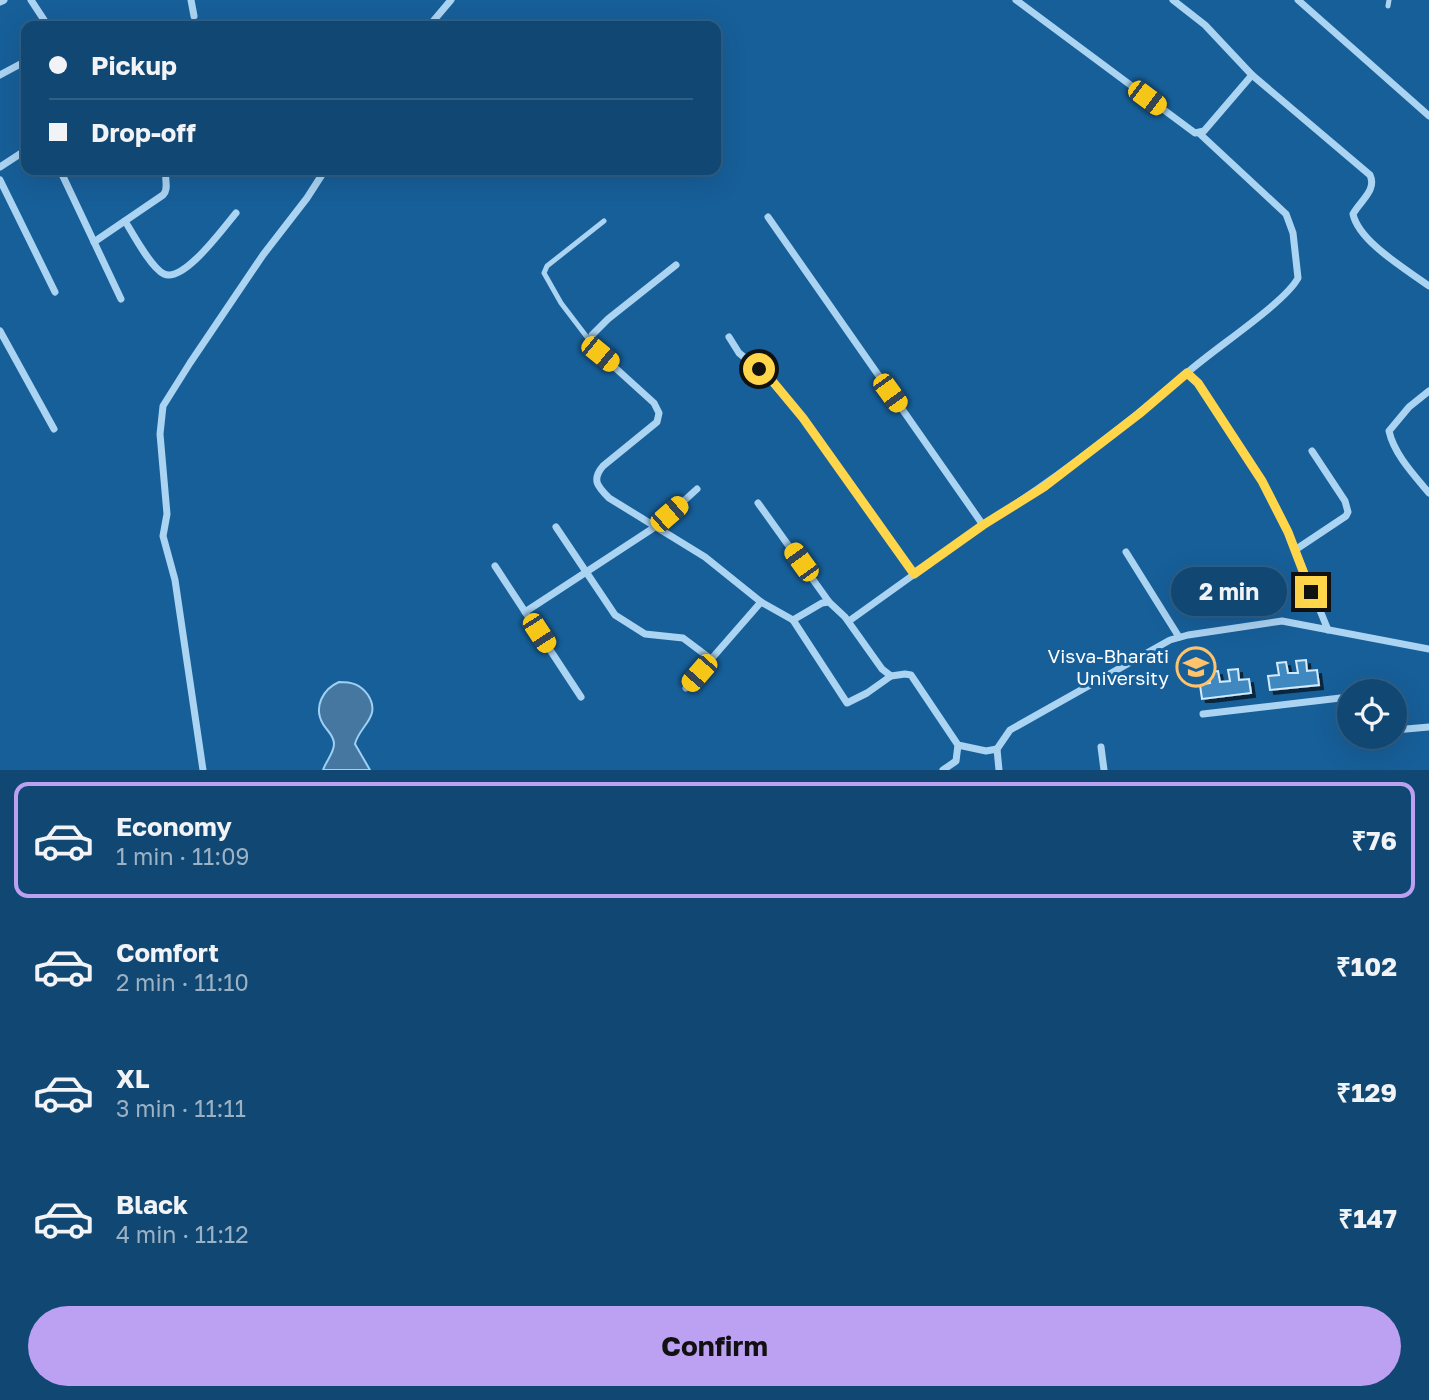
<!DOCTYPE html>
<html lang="en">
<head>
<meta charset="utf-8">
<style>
  :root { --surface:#114773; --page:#1a4e78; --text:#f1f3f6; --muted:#9cb2c4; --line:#305f85; --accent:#bca0f2 }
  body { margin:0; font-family:"Golos Text",sans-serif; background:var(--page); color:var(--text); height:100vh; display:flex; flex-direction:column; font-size:26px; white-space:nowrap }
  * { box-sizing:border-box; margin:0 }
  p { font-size:23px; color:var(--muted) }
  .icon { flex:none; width:38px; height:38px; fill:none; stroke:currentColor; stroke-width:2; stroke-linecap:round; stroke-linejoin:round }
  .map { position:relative; height:770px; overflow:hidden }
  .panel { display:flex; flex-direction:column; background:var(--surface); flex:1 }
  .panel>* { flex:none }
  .top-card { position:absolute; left:21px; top:21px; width:700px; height:154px; border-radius:14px; box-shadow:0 7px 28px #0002,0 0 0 2px var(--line); display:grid; align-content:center; height:154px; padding:0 28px; background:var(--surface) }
  .tools { position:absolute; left:1337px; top:679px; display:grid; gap:14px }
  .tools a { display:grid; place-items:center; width:70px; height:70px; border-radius:50%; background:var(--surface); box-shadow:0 7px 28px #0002,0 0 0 2px var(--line); font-size:35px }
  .end { position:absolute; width:32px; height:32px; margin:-16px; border:9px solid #ffd54a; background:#111; box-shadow:0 0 0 4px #111 }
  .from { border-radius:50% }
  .bubble { position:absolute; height:49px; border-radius:24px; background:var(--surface); box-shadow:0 7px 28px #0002,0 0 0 2px var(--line); font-size:23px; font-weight:700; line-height:49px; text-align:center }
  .car { position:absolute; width:21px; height:42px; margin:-21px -10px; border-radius:9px; box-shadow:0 0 5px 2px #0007; background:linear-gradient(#f5c518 24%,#345 0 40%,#f5c518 0 76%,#345 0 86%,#f5c518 0) }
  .top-card b { display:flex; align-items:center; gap:24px; height:66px; font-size:26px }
  .top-card b+b { border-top:2px solid var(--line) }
  .top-card i { width:18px; height:18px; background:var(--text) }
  ul { padding:12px 0 0; list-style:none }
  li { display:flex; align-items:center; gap:21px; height:116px; margin:0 14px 10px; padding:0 14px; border:4px solid transparent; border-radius:14px }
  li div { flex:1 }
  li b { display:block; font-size:26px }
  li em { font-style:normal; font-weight:700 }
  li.current { border-color:var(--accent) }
  li>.icon { width:63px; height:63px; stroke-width:1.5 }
  .cta { display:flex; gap:14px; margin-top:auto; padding:14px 28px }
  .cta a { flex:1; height:80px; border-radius:42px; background:var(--accent); color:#111; font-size:28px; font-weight:700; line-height:80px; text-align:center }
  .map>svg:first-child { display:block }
</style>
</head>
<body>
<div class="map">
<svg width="1429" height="770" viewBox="0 0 1429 770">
  <defs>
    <filter id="shadow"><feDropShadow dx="4" dy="4" stdDeviation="0" flood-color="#0009"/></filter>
  </defs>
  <rect width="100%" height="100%" fill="#175f99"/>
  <!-- water -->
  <path fill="#4577a0" stroke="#9ed0f4" stroke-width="2" d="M339,682C352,682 360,684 368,695C382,717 359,726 355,744L370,770H323C326,761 334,753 334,744C334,735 327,731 323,724C313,707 323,689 339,682Z"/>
  <!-- building -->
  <g fill="#4088c0" stroke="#d3eafc" stroke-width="2" filter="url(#shadow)">
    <path d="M1306,660L1307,671L1317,670L1319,685L1270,690L1268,676L1279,675L1277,663L1286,662L1288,673H1298L1296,661Z"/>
    <path d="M1238,669L1239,680L1249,679L1251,693L1202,699L1200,685L1210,683L1209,672L1218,671L1220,682L1230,681L1228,670Z"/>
  </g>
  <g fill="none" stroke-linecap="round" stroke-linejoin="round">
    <!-- lane -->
    <g stroke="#abd3f2" stroke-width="5">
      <path d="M1388,6L1389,0"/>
      <path d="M593,345L561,303L544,273L547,266L604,221"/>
    </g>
    <!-- street -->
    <g stroke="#abd3f2" stroke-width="7">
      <path d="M31,0L48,26"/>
      <path d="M191,0L194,16"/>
      <path d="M1016,0L1195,133L1204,131L1252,75"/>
      <path d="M1173,0L1205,25L1252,75L1370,175C1377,190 1361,200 1353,214C1359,242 1406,269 1429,286"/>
      <path d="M1298,0L1429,116"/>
      <path d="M0,2L4,0"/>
      <path d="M429,26L451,0"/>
      <path d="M0,75L26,61"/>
      <path d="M0,167L26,150"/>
      <path d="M60,170L121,299"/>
      <path d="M0,180L55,292"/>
      <path d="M768,217L983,525L849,621"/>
      <path d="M125,221C133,234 151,268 164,274C184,283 224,227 236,213"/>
      <path d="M94,242L163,195C170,188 163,178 167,170"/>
      <path d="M676,265L608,319L592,335L593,345L600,354L654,403L659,413L657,422L603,466C591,480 598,487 609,498L705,557L761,602L793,620L822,603L829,602L845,617L882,669L891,676L905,674L911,675L958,745L986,751L997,749"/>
      <path d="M0,331L54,429"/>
      <path d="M729,337L739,353L767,376L803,418L914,574"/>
      <path d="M1187,373C1212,350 1285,303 1298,278L1293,233L1286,214L1200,134"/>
      <path d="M1429,391L1409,407L1389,431C1394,454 1414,475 1429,493"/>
      <path d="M758,503L829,602"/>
      <path d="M983,525C1056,480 1122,428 1187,373L1198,383L1262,481L1288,532L1328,630"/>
      <path d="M556,527L615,615L645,634L683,638L711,659"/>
      <path d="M1295,550L1346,516L1348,512L1345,501L1312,451"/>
      <path d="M1126,552L1179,637"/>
      <path d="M495,566L581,697"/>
      <path d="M525,612L655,527L697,489"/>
      <path d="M793,620L847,703L867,693L891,676"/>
      <path d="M686,688L761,602"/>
      <path d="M1203,714L1349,697"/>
      <path d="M1395,730L1429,727"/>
      <path d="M1101,747L1104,770"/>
      <path d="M203,770L175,580L163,536L167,514L160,434L163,406L190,363L263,255L307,198L325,170"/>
      <path d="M943,770L956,761L958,745"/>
      <path d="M999,770L997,749L1010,730L1170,640L1188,635L1282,621L1429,649"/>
    </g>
  </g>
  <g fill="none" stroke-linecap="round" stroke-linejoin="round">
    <!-- route -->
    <path stroke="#ffd54a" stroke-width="9" d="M759,369L774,383L803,418L914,574L983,525L1044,487L1139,414L1187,373L1198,383L1262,481L1288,532L1311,592"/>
  </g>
  <!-- icons -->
  <defs>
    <g id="university-ring" transform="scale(2.0125)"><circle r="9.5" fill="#175f99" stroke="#ffc36c" stroke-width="1.5"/><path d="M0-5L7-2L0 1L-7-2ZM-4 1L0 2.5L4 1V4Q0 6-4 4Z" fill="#ffc36c"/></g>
  </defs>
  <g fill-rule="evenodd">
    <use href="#university-ring" x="1196" y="667"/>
  </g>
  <g text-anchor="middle" stroke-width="6" stroke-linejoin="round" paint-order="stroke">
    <!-- poi labels -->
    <g font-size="19" fill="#fff" stroke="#175f99" text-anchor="end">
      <text x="1169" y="663">Visva-Bharati<tspan x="1169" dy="22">University</tspan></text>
    </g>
  </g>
</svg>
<div class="tools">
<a><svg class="icon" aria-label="locate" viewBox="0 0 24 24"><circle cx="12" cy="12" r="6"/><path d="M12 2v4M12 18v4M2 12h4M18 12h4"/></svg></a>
</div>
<i class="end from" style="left:759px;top:369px"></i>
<i class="end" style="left:1311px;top:592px"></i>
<div class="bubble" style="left:1171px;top:567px;width:116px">2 min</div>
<i class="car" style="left:1147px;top:98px;rotate:127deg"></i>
<i class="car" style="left:600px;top:354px;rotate:129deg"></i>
<i class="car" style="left:890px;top:393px;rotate:144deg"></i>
<i class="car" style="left:669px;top:514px;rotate:49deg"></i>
<i class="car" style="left:801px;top:562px;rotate:324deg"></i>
<i class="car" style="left:539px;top:633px;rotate:147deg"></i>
<i class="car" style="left:699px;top:673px;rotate:221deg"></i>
<div class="top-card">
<b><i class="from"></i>Pickup</b>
<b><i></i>Drop-off</b>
</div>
</div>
<section class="panel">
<ul>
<li class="current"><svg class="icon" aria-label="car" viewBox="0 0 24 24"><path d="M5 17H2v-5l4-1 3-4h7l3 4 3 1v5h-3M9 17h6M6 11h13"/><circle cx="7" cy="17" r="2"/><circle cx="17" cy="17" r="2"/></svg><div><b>Economy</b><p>1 min · 11:09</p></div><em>₹76</em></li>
<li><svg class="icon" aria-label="car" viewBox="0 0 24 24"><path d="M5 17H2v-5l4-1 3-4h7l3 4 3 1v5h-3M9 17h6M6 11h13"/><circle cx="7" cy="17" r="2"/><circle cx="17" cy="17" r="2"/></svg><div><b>Comfort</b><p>2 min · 11:10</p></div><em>₹102</em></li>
<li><svg class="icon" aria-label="car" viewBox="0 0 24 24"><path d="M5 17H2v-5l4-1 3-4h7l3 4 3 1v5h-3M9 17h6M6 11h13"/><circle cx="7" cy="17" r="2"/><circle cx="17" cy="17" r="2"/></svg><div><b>XL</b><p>3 min · 11:11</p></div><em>₹129</em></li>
<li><svg class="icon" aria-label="car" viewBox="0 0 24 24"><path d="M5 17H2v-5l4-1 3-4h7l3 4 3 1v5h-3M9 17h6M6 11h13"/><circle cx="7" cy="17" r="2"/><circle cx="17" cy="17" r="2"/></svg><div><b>Black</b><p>4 min · 11:12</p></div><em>₹147</em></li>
</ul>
<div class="cta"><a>Confirm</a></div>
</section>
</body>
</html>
